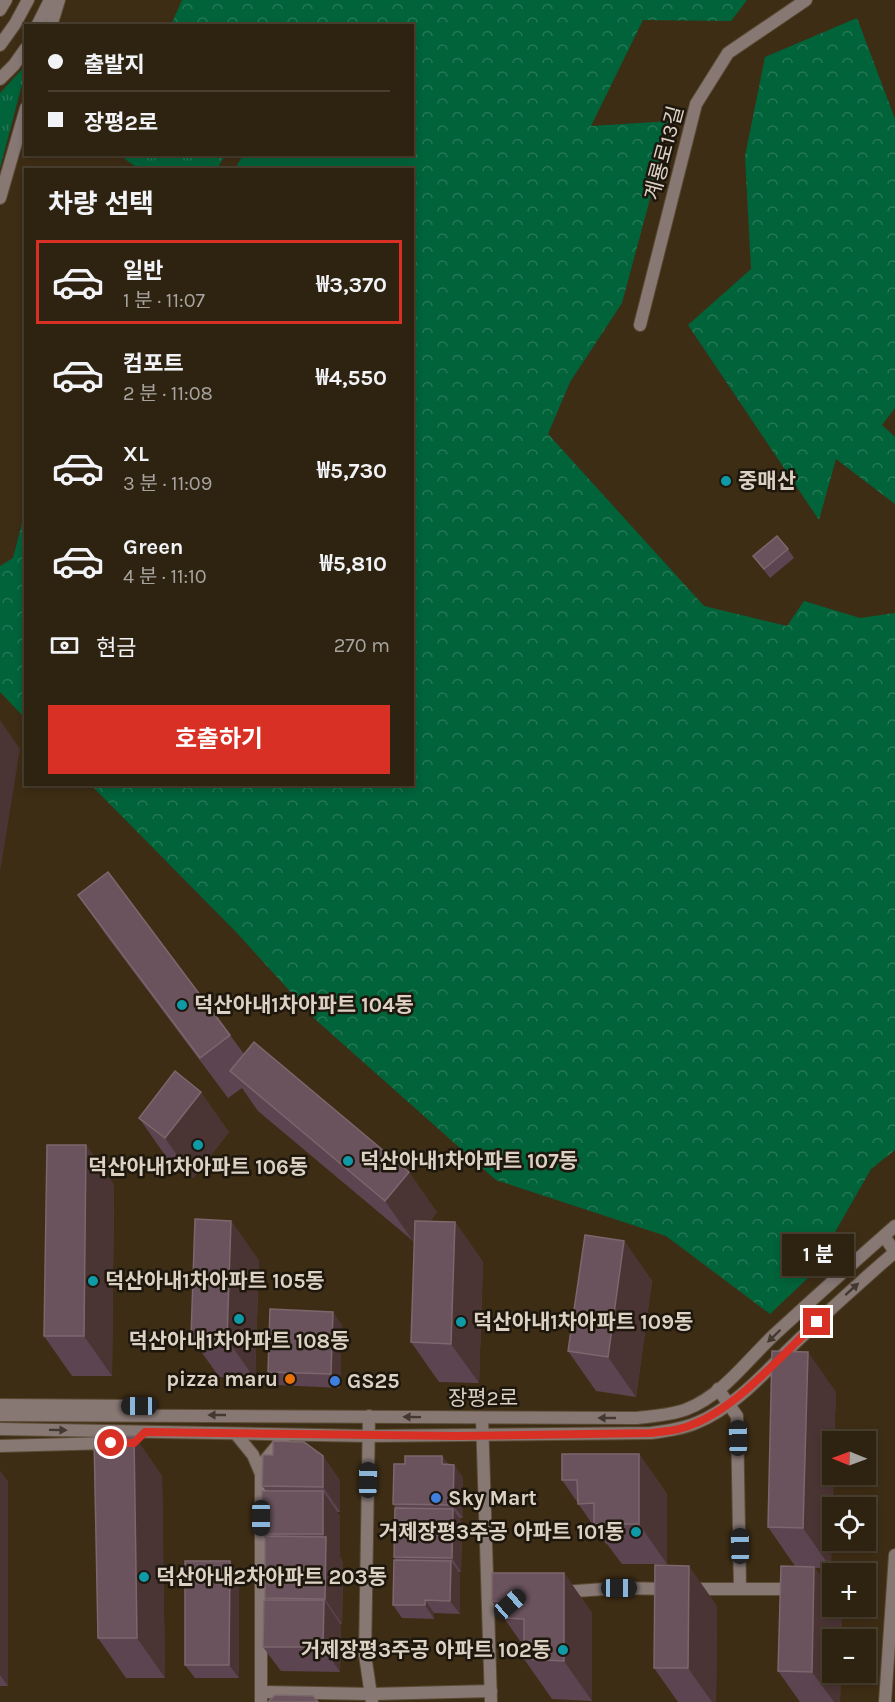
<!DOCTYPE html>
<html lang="ko">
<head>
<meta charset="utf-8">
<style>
  :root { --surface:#2e2210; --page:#3a2f1e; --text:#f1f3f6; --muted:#a7a49f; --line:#493f30; --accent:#d93025 }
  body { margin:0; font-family:Karla,"Noto Sans KR",sans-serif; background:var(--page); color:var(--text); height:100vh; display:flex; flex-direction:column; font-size:22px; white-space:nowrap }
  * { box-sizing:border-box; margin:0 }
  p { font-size:20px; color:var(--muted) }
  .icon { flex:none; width:33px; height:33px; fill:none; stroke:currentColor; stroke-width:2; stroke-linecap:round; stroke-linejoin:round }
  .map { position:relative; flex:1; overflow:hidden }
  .panel { position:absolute; left:24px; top:168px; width:390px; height:618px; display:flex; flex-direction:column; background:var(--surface); border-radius:0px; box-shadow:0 3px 9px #0003,0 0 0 2px var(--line) }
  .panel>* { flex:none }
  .banner { position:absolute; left:24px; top:24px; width:390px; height:132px; border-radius:0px; box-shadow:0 3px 9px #0003,0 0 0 2px var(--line); display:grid; align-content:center; height:132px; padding:0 24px; background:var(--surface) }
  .needle { width:39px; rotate:271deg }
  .controls { position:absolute; left:822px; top:1431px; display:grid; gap:12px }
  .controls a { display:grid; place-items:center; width:54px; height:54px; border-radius:0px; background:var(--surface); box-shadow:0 3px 9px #0003,0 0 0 2px var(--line); font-size:30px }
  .end { position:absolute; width:27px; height:27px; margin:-14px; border:8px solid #d93025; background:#fff; box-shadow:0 0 0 3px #fff }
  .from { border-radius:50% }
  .bubble { position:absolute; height:42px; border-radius:0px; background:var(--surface); box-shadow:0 3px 9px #0003,0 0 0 2px var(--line); font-size:20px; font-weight:700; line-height:42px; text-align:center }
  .car { position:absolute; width:18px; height:36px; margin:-18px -9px; border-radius:8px; box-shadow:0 0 4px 2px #0007; background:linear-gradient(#222 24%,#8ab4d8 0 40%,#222 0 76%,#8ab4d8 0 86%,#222 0) }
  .banner b { display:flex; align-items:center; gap:21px; height:57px; font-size:22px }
  .banner b+b { border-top:2px solid var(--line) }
  .banner i { width:15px; height:15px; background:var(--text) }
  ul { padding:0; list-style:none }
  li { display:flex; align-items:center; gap:18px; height:84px; margin:0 12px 9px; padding:0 12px; border:3px solid transparent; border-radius:0px }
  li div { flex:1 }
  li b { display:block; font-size:22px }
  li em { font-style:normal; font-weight:700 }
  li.current { border-color:var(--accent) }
  li>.icon { width:54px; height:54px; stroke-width:1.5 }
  h2 { padding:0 24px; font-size:27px; line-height:72px }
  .pay { display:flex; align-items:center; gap:15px; height:66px; padding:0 24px; font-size:22px }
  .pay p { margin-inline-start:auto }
  .button { display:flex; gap:12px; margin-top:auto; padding:12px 24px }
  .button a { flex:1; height:69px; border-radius:0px; background:var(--accent); color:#fff; font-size:24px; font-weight:700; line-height:69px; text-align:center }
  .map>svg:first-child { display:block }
</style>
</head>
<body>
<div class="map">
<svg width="895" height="1702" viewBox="0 0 895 1702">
  <defs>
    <pattern id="forest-crowns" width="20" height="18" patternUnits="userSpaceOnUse" patternTransform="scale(1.5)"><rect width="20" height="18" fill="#01633a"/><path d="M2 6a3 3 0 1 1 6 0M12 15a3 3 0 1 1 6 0" fill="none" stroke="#257855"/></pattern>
    <pattern id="park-tufts" width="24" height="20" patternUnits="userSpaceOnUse" patternTransform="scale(1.5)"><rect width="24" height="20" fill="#01633a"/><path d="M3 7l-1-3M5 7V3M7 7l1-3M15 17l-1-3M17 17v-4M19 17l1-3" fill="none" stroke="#257855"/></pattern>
  </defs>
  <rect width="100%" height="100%" fill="#3e2d15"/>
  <!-- forest -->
  <g fill="url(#forest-crowns)">
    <path d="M182,0H747L731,21L643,20L591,126L671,121L622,303L570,382L548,434L704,606L787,626L804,601L860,618L895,613V1150L871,1169L810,1276L770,1314L666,1236L496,1180L317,1021L237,933L91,785L412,784V170L235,169L243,155L412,154V26L171,25Z"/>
    <path d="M857,18L895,119V408L882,425L895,437V504L836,459L819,520L688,325L751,269L745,156L765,57Z"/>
    <path d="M25,512V718L0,692V566L13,558Z"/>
  </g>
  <!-- park -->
  <g fill="url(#park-tufts)">
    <path d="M25,66V73L0,168V93Z"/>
    <path d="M122,154H225V155L217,169H139L122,157Z"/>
  </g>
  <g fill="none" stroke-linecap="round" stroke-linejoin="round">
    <!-- minor casing -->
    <g stroke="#5a4b34" stroke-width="14">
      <g id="minor">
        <path d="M640,325L696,104L728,53L806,0"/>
        <path d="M884,1236L895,1252"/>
        <path d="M718,1389L737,1416L740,1589"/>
        <path d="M482,1418L491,1702"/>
        <path d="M236,1434L253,1455L261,1474"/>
        <path d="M691,1589H796"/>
        <path d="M562,1592L619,1588L670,1589"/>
        <path d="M262,1692L372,1694L491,1691"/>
        <path d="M261,1702V1474L266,1459L286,1435"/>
        <path d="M885,1702L895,1555"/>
      </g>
    </g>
    <!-- tertiary casing -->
    <g stroke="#5a4b34" stroke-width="14">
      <g id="tertiary">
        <path d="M0,10L6,0"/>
        <path d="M37,26L50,0"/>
        <path d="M51,26L59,0"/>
        <path d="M0,45L15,24L28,0"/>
        <path d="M0,79L14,65L26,48"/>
        <path d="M0,198L26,108"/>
        <path d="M0,1405L139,1406L147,1414"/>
        <path d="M0,1415L637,1418C654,1416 672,1415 687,1409C723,1395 747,1360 775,1334C814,1298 854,1262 895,1226"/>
        <path d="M369,1416L365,1655L372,1702"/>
        <path d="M0,1429L369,1436L651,1433C667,1431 682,1429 696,1423C734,1408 764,1373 793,1345C826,1313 860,1282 895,1252"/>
        <path d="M0,1446L110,1443"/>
      </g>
    </g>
    <!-- minor -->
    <use href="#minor" stroke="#877874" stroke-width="12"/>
    <!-- tertiary -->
    <use href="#tertiary" stroke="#877874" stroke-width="12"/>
  </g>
  <!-- wall -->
  <g fill="#5d4451">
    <path d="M788,549L794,558L770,578L753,556Z"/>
    <path d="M78,895L230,1035L244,1054L437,1212L430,1221L455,1222L483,1262L479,1383L439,1382L411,1342L415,1239L413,1241L258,1111L242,1088L228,1098L106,935Z"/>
    <path d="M139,1118L229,1132L193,1178L167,1158Z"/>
    <path d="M86,1145L114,1185L112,1376H72L44,1336Z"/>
    <path d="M231,1221L259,1261L255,1379L219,1377L191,1337Z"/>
    <path d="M624,1241L652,1281L636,1397L596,1391L568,1351Z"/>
    <path d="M342,1325L340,1388L278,1385L268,1372Z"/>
    <path d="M836,1392L834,1442H832L831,1568H815L842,1607V1640H832V1672H841L840,1702H800L778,1671L795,1566L768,1527Z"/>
    <path d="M134,1436L162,1476L165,1678H126L98,1638Z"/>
    <path d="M639,1454L667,1494V1564H622L607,1544H606L562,1480Z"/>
    <path d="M323,1456L340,1481V1512H337L340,1516V1557L343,1562L342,1624H340L341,1625L340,1672L281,1671L263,1647L266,1600L265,1598V1538L262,1534L266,1491L262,1486Z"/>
    <path d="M442,1456L448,1464L454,1465L463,1478V1518H459L462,1522L461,1572H458L460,1574V1614L434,1613V1619L402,1618L393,1605L396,1560L394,1557L396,1508L393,1504L405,1464Z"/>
    <path d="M0,1471L8,1482V1686H0Z"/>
    <path d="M230,1561L239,1575V1678H195L185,1665Z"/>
    <path d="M564,1573L592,1613V1701L552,1699L524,1659V1645L521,1641H520L492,1601Z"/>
    <path d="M717,1606L716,1702H678L654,1668Z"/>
  </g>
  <!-- shaded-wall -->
  <g fill="#4b3434">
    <path d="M0,720L20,749L0,872Z"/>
    <path d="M201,1092L229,1132L193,1178L165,1138Z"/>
    <path d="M86,1145L114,1185L112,1376L84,1336Z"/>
    <path d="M409,1172L437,1212L413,1241L385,1201Z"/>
    <path d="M231,1221L259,1261L255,1379L227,1339Z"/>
    <path d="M455,1222L483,1262L479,1383L451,1344Z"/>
    <path d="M624,1241L652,1281L636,1397L608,1357Z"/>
    <path d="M333,1312L342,1325L340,1388L331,1374Z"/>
    <path d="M808,1352L836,1392L834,1442H832V1474H834L831,1568L803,1528Z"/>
    <path d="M134,1436L162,1476L165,1678L137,1638Z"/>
    <path d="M639,1454L667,1494V1564L639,1524Z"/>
    <path d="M323,1456L340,1481V1512L323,1487Z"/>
    <path d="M442,1456L452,1470L442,1464Z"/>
    <path d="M454,1465L463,1478V1518L453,1505Z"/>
    <path d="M0,1471L8,1482V1686L0,1675Z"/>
    <path d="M323,1491L340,1516V1557L343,1562L342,1624L325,1599L326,1539L323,1534Z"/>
    <path d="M453,1509L462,1522L461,1572L452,1558Z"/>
    <path d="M230,1561L239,1575V1678L229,1665Z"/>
    <path d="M451,1561L460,1574V1614L450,1601Z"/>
    <path d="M689,1566L717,1606L716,1702H712L688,1668Z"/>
    <path d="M814,1567L832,1593V1606L842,1607V1640H832V1672H841L840,1702H834L812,1672Z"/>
    <path d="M564,1573L592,1613V1701L564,1661Z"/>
    <path d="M324,1600L341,1625L340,1672L323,1647Z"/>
    <path d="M425,1600L434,1613V1619L425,1605Z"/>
  </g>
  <!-- building -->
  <g fill="#6a535d" stroke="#7c676d" stroke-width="1.5">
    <path d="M777,536L788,549L764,569L753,556Z"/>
    <path d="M108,872L230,1035L200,1058L78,895Z"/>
    <path d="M254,1042L409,1172L385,1201L230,1071Z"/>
    <path d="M175,1071L201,1092L165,1138L139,1118Z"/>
    <path d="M47,1145H86L84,1336H44Z"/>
    <path d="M195,1219L231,1221L227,1339L191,1337Z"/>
    <path d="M415,1221L455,1222L451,1344L411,1342Z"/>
    <path d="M585,1235L624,1241L608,1357L568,1351Z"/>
    <path d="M270,1309L333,1312L331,1374L268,1372Z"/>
    <path d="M772,1351L808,1352L803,1528L768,1527Z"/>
    <path d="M94,1436H134L137,1638H98Z"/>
    <path d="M273,1441L304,1442L323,1456V1487L262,1486L263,1455H273Z"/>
    <path d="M562,1454H639V1524H594V1503L578,1504L577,1480H562Z"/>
    <path d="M405,1456H442V1464L454,1465L453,1505L393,1504L394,1464H405Z"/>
    <rect x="262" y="1491" width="61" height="43"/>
    <path d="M395,1508L453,1509L452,1558L394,1557Z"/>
    <path d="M265,1536L326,1537L325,1599L265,1598Z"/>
    <path d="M394,1560L451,1561L450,1601L425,1600V1605H393Z"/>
    <path d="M185,1561H230L229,1665H185Z"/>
    <path d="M655,1565L689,1566L688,1668H654Z"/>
    <path d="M781,1566L814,1567L812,1672L778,1671Z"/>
    <path d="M492,1573H564V1661L524,1659V1619L505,1618V1602L492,1601Z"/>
    <path d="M264,1600H324L323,1647H263Z"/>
    <path d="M275,1695L313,1696L318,1702H268Z"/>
  </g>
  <!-- one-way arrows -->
  <defs><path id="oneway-solid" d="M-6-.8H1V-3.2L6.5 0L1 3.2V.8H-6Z" transform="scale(1.5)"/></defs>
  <g fill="#433931">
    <use href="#oneway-solid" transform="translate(852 1289) rotate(-42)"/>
    <use href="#oneway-solid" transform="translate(774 1336) rotate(136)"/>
    <use href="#oneway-solid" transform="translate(217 1415) rotate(-180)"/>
    <use href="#oneway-solid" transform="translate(412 1417) rotate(-179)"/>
    <use href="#oneway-solid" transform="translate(607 1418) rotate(-180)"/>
    <use href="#oneway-solid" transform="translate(58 1430) rotate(1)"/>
  </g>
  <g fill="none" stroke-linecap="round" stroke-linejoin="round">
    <!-- route -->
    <path stroke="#d93025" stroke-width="8" d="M111,1443H134L145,1432L459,1436L651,1433C667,1431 682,1430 696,1423C739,1405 783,1354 817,1322"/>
  </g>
  <!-- markers -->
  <g fill="#0f9aa8" stroke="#1e170d" stroke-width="2">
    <circle cx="726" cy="481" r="6"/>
    <circle cx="182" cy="1005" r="6"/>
    <circle cx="198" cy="1145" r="6"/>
    <circle cx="348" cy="1161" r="6"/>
    <circle cx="93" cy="1281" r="6"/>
    <circle cx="239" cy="1319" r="6"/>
    <circle cx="461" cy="1322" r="6"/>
    <circle cx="636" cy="1532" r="6"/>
    <circle cx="144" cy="1577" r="6"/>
    <circle cx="563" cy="1650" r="6"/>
  </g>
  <circle fill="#e8710a" stroke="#1e170d" stroke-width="2" cx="290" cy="1379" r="6"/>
  <g fill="#3f7fe0" stroke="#1e170d" stroke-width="2">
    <circle cx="335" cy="1381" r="6"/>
    <circle cx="436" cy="1498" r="6"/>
  </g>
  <g text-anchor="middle" stroke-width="5" stroke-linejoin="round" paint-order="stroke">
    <!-- street labels -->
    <g font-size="21" fill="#dcd1c3" stroke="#1e170d">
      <text transform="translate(664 153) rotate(-75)" y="7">계룡로13길</text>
      <text x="483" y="1405">장평2로</text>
    </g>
    <!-- poi labels -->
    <g font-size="21" font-weight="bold" fill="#dcd1c3" stroke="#1e170d" text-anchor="start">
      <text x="738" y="488">중매산</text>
      <text x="194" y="1012">덕산아내1차아파트 104동</text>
      <text x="360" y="1168">덕산아내1차아파트 107동</text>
      <text x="198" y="1174" text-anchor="middle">덕산아내1차아파트 106동</text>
      <text x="105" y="1288">덕산아내1차아파트 105동</text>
      <text x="473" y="1329">덕산아내1차아파트 109동</text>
      <text x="239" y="1348" text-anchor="middle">덕산아내1차아파트 108동</text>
      <text x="278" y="1386" text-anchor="end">pizza maru</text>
      <text x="347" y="1388">GS25</text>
      <text x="448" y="1505">Sky Mart</text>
      <text x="624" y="1539" text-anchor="end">거제장평3주공 아파트 101동</text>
      <text x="156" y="1584">덕산아내2차아파트 203동</text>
      <text x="551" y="1657" text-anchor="end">거제장평3주공 아파트 102동</text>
    </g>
  </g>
</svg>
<div class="controls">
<a><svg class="needle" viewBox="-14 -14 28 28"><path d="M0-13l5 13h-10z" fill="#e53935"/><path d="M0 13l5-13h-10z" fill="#a7a49f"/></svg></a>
<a><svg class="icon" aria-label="locate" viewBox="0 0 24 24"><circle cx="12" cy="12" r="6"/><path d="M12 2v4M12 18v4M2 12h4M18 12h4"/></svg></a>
<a>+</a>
<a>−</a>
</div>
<i class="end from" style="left:111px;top:1443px"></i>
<i class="end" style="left:817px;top:1322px"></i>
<div class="bubble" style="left:782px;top:1234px;width:72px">1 분</div>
<i class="car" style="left:139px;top:1406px;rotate:270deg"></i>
<i class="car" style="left:738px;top:1438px;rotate:359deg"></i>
<i class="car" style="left:368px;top:1480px;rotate:1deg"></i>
<i class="car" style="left:261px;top:1518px;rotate:180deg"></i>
<i class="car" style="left:740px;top:1546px;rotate:359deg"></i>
<i class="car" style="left:619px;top:1588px;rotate:90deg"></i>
<i class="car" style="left:510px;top:1604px;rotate:49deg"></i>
<div class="banner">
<b><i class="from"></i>출발지</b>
<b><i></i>장평2로</b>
</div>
<section class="panel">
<h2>차량 선택</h2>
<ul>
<li class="current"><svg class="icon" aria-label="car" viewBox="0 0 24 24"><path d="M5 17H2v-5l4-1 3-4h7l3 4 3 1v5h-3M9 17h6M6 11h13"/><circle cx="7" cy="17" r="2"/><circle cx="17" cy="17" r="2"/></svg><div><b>일반</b><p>1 분 · 11:07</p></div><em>₩3,370</em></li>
<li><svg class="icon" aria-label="car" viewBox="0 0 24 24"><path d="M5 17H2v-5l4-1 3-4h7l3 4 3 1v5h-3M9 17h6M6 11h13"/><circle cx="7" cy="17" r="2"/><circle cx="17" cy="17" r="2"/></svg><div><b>컴포트</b><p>2 분 · 11:08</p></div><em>₩4,550</em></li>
<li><svg class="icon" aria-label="car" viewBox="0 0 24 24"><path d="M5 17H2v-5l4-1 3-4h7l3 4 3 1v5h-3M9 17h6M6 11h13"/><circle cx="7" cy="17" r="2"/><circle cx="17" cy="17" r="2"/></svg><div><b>XL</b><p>3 분 · 11:09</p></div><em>₩5,730</em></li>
<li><svg class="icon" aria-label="car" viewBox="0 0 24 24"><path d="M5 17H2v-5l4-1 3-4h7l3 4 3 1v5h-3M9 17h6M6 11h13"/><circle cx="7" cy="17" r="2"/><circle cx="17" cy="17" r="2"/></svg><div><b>Green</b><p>4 분 · 11:10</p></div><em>₩5,810</em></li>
</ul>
<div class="pay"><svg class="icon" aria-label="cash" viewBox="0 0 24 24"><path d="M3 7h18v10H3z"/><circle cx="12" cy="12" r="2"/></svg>현금<p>270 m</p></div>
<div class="button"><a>호출하기</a></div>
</section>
</div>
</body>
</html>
